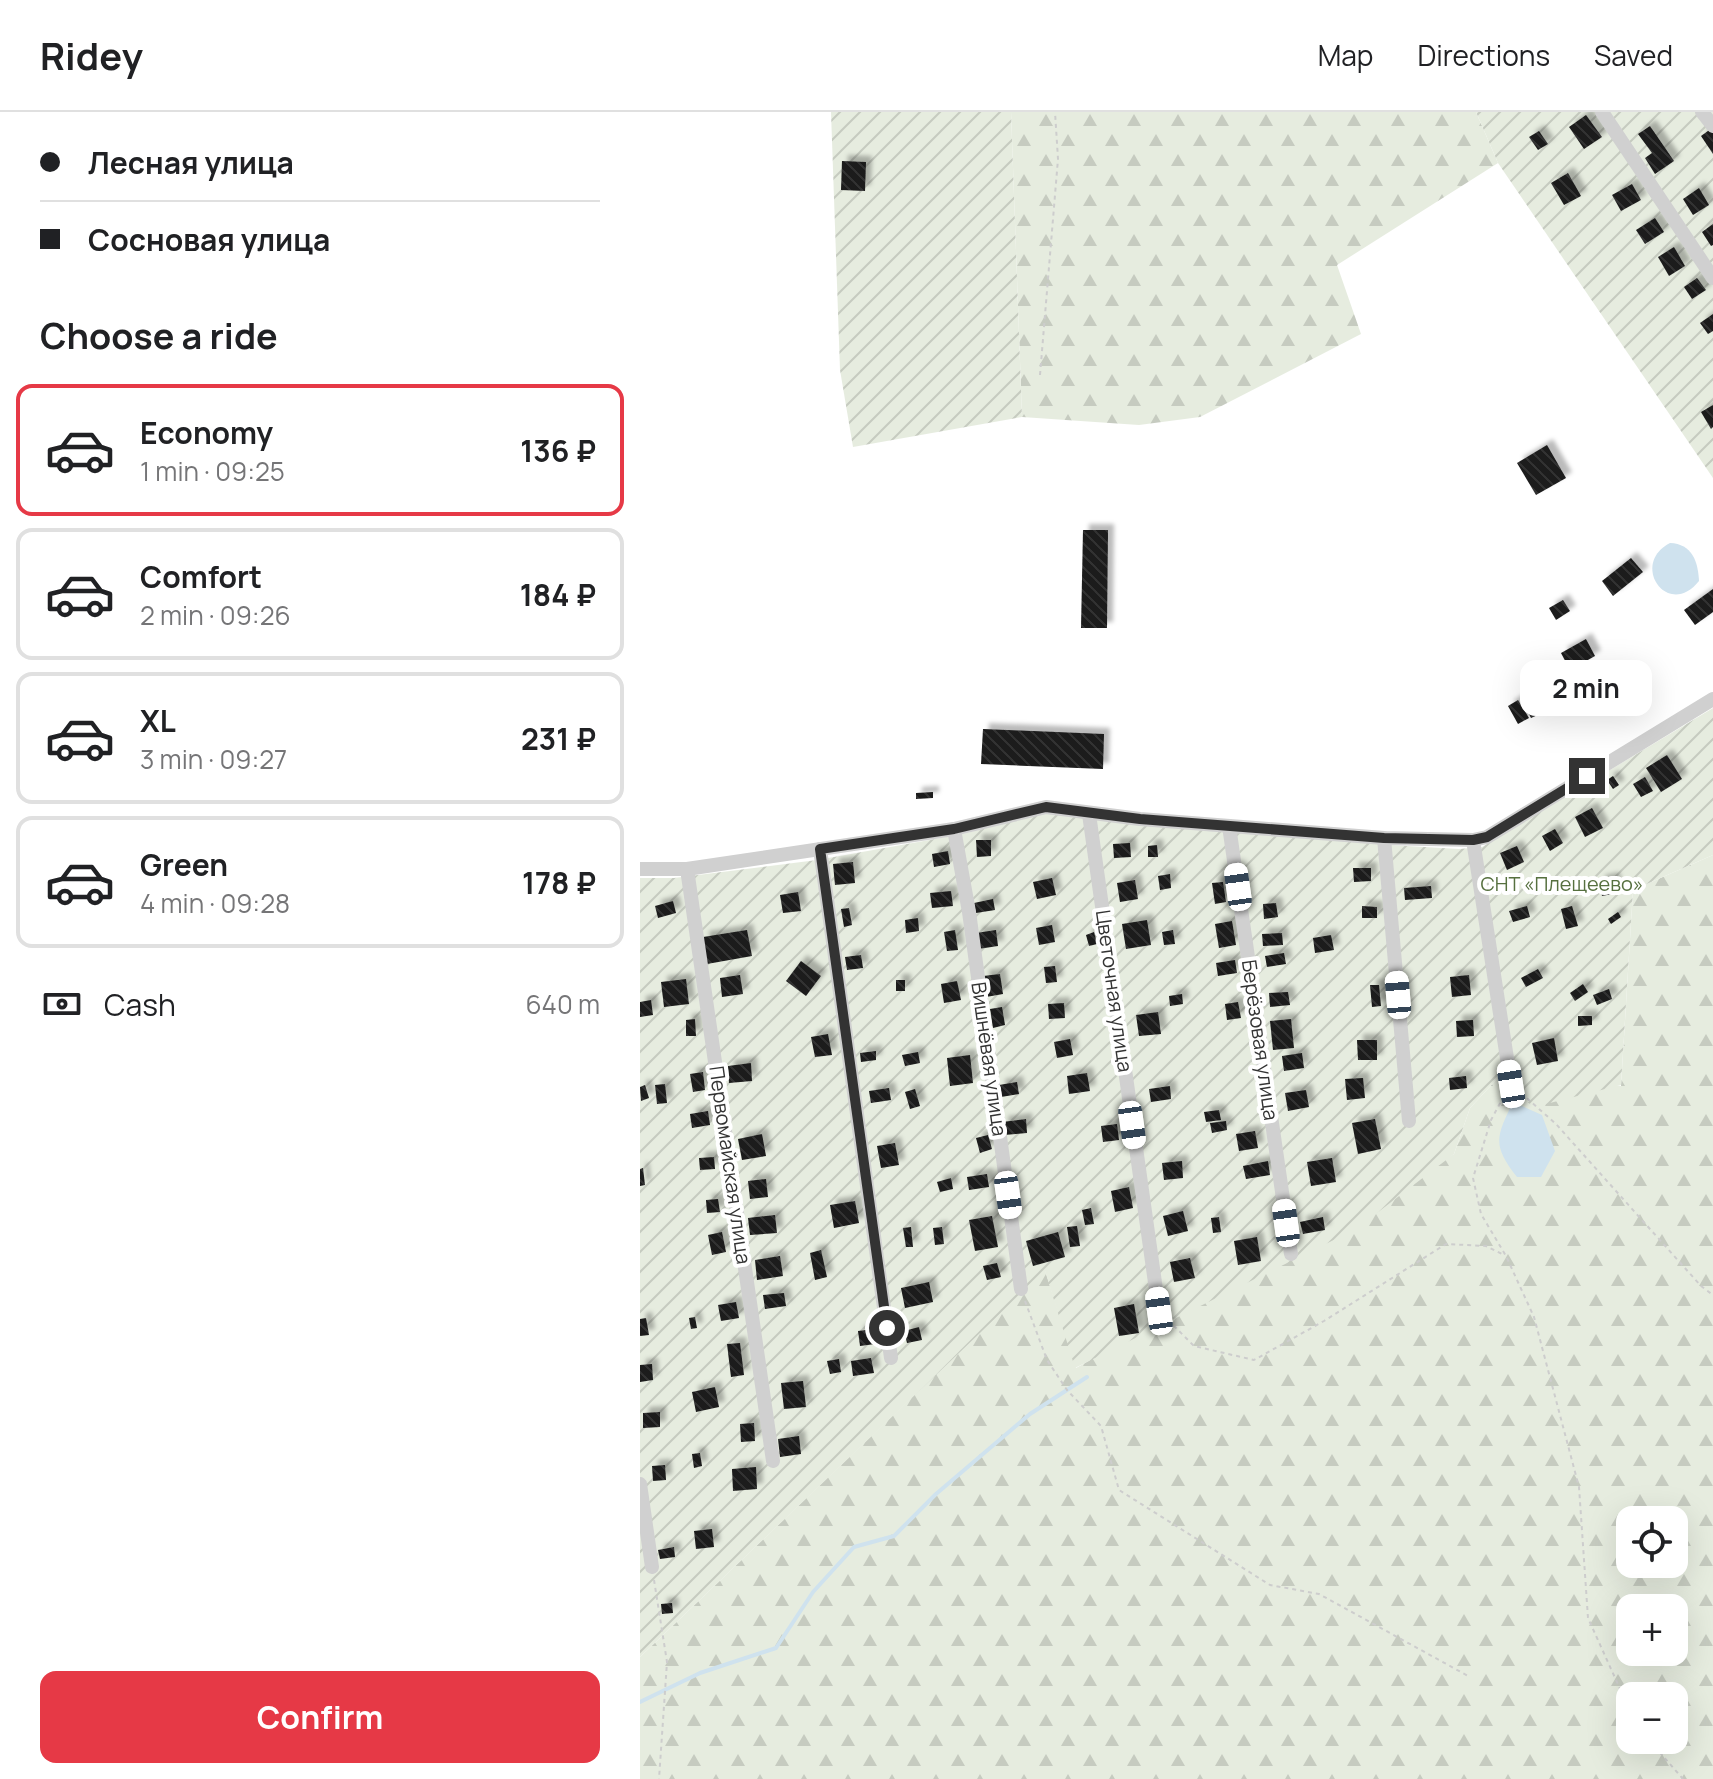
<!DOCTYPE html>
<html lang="en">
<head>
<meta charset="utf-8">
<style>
  :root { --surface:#fff; --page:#f6f6f6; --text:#202124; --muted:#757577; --line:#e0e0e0; --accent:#e63946 }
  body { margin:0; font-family:Manrope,sans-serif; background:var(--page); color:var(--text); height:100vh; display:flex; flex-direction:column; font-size:30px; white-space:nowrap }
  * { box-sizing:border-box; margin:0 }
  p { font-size:26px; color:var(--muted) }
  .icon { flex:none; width:44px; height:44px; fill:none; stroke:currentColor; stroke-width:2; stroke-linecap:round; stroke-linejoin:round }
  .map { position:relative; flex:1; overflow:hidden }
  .panel { display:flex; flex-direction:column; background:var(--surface); width:640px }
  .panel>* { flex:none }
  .guide { display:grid; align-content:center; height:176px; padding:0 40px; background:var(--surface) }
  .fabs { position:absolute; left:976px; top:1394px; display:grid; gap:16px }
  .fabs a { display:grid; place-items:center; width:72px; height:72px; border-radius:16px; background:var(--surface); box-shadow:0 8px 32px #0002; font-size:40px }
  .end { position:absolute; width:36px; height:36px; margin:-18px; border:10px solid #333; background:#fff; box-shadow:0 0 0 4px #fff }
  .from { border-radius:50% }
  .bubble { position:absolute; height:56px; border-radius:16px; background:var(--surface); box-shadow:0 8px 32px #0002; font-size:26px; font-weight:700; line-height:56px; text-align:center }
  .car { position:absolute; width:24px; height:48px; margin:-24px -12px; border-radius:10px; box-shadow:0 0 6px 2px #0007; background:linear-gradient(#fff 24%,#345 0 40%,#fff 0 76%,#345 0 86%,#fff 0) }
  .guide b { display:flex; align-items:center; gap:28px; height:76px; font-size:30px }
  .guide b+b { border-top:2px solid var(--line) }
  .guide i { width:20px; height:20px; background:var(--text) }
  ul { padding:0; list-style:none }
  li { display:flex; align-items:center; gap:24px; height:132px; margin:0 16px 12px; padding:0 24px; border:4px solid var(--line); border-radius:16px }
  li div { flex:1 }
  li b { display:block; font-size:30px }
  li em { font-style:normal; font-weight:700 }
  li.selected { border-color:var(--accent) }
  li>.icon { width:72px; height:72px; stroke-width:1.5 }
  h2 { padding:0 40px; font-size:36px; line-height:96px }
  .pay { display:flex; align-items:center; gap:20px; height:88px; padding:0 40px; font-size:30px }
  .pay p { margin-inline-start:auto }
  .cta { display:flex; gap:16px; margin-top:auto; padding:16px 40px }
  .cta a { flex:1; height:92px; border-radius:16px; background:var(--accent); color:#fff; font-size:32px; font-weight:700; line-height:92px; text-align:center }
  header { display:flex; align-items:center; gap:48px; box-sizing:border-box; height:112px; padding:0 40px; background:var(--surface); border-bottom:2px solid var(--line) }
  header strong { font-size:38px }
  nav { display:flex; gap:44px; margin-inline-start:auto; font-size:28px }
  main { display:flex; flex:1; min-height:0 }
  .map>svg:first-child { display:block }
</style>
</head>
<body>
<header>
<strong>Ridey</strong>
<nav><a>Map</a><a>Directions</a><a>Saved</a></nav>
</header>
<main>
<section class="panel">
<div class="guide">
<b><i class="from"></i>Лесная улица</b>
<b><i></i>Сосновая улица</b>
</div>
<h2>Choose a ride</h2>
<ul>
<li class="selected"><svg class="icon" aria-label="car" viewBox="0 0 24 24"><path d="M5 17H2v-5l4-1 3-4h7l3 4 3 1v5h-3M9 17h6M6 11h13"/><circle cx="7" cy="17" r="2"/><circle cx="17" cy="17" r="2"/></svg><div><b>Economy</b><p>1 min · 09:25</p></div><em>136 ₽</em></li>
<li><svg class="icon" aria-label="car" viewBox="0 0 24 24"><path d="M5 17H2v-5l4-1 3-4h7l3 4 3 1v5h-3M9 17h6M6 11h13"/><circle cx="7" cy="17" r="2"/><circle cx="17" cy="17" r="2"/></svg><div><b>Comfort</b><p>2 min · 09:26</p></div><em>184 ₽</em></li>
<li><svg class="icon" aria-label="car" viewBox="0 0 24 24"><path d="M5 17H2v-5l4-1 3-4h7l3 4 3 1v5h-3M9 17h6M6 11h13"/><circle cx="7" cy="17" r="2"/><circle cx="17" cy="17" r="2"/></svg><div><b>XL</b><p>3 min · 09:27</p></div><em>231 ₽</em></li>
<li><svg class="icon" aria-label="car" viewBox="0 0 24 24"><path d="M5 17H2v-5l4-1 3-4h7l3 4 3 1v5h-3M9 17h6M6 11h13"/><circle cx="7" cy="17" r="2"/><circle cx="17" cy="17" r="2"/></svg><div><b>Green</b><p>4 min · 09:28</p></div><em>178 ₽</em></li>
</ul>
<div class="pay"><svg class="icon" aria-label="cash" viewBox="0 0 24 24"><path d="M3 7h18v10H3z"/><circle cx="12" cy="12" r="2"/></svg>Cash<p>640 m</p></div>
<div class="cta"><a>Confirm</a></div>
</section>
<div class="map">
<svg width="1073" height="1667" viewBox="0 0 1073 1667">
  <defs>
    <pattern id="forest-firs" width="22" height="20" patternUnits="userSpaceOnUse" patternTransform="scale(2)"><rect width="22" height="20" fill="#e6ecdf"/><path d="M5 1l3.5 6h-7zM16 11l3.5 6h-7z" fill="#c6cbc0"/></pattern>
    <pattern id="garden-furrows" width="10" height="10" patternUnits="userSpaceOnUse" patternTransform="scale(2)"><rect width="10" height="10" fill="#e6ecdf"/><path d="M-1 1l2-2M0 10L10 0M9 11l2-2" fill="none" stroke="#c6cbc0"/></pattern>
    <pattern id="building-back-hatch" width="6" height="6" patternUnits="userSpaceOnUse" patternTransform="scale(2)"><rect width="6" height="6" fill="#1a1a1a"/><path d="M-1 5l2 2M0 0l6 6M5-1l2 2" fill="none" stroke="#333"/></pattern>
    <filter id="shadow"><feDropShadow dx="6" dy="-6" stdDeviation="2" flood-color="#0004"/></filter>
  </defs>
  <rect width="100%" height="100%" fill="#fff"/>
  <!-- forest -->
  <g fill="url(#forest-firs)" fill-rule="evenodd">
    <path d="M371,0H836L858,51L697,153L721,222L560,305L499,313L382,305Z"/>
    <path d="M1073,743V1667H0V1545L405,1158L436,1256L814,1042L830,996L857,967L981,974L993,778ZM990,1408H1034V1452H990ZM990,1496H1034V1540H990ZM990,1584H1034V1628H990Z"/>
  </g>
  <!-- garden -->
  <g fill="url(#garden-furrows)">
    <path d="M191,0H371L382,305L213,335L200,258Z"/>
    <path d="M836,0H1073V366L858,51Z"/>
    <path d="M1073,596V743L993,778L981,973L894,995L857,967L830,996L814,1042L716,1117L435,1256L405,1159L0,1545V766H34L177,748L323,722L406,701L750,733L819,737L842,735Z"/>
  </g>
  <!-- water -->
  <g fill="#cfe2ee">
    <path d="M1030,431C1052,432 1058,449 1059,469C1028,508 989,452 1030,431Z"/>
    <path d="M873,990L902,1003L915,1039L901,1065H877C852,1033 856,1025 873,990Z"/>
  </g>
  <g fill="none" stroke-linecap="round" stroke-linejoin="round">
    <!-- stream -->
    <path stroke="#cfe2ee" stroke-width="4" d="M0,1590L60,1561L136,1536L173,1480L214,1435L254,1424L296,1382L390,1302L447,1265"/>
  </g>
  <!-- building -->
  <g fill="url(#building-back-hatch)" filter="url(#shadow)">
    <path d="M946,3L962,25L944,37L929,15Z"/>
    <path d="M1010,14L1034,49L1015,62L1005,46L1012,41L998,22Z"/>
    <path d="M1072,16L1073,18V42L1061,24Z"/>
    <path d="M899,19L908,32L898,38L889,25Z"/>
    <path d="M202,49L226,50L225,79L201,78Z"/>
    <path d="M928,61L941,84L924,93L911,71Z"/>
    <path d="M992,72L1001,88L981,99L972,83Z"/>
    <path d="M1059,76L1069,93L1053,103L1043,87Z"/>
    <path d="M1015,106L1024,120L1005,132L996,118Z"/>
    <path d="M1073,112V133L1071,134L1062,120Z"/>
    <path d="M1034,135L1045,154L1029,164L1018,145Z"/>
    <path d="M1057,166L1066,178L1052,187L1044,175Z"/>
    <path d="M1073,202V219L1068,222L1060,211Z"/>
    <path d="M1073,293V315L1071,317L1061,300Z"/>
    <path d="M907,333L926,366L896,383L877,351Z"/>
    <path d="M443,418H468L467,516H441Z"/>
    <path d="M991,446L1003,460L973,484L962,469Z"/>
    <path d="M1073,477V500L1055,513L1044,498Z"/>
    <path d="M923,488L930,499L916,508L909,496Z"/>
    <path d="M946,527L955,544L930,558L921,541Z"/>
    <path d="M892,581L902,601L891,606L881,586Z"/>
    <path d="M878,588L889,606L878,612L868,594Z"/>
    <path d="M343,617L464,622L463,657L341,652Z"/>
    <path d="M1027,643L1042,667L1021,680L1006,656Z"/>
    <path d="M973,664L979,673L973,677L967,668Z"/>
    <path d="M1005,665L1013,679L1001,685L993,672Z"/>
    <path d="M293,680V686L276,687V681Z"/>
    <path d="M952,696L963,716L945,725L935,705Z"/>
    <path d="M915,717L923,731L910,739L902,724Z"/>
    <path d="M336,728H351V744L337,745Z"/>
    <path d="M490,731L491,745L474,746L473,732Z"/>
    <path d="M517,733L518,745H508V734Z"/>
    <path d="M877,734L884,750L867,758L860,741Z"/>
    <path d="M308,739L310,752L294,755L292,742Z"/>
    <path d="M213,750L215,771L195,773L193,752Z"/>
    <path d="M713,756H731V769L714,770Z"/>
    <path d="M530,762L531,776L520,778L518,764Z"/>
    <path d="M412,766L416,783L397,787L393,770Z"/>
    <path d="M974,766L977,781L962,784L959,769Z"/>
    <path d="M495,768L498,787L480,790L477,771Z"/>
    <path d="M583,770L586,790L575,792L572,771Z"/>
    <path d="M791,774L792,786L765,788L764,776Z"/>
    <path d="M311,779L313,794L292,796L290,781Z"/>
    <path d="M158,780L161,799L143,801L140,783Z"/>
    <path d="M353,787L355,798L336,801L334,791Z"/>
    <path d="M33,789L36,801L18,806L15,794Z"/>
    <path d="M636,791L638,805L624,807L623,792Z"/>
    <path d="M722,794L737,795V806H722Z"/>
    <path d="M887,794L890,805L873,810L869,799Z"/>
    <path d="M932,794L938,814L926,817L921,797Z"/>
    <path d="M209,796L212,813L204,815L201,797Z"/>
    <path d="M978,800L981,805L971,812L968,807Z"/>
    <path d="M278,806L279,819L266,821L265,808Z"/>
    <path d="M507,808L511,833L486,837L482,812Z"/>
    <path d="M592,809L596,833L579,836L575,812Z"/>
    <path d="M412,813L415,830L399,833L396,816Z"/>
    <path d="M107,818L112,844L67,852L63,825Z"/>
    <path d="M315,818L318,838L307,839L304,820Z"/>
    <path d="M356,818L358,834L338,837L336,821Z"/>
    <path d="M533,818L535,832L524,833L522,820Z"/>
    <path d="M454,820L457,832L449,834L446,823Z"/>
    <path d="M642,821L643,833L623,834L622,822Z"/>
    <path d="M691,823L694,838L675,841L673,826Z"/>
    <path d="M644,841L646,852L627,855L625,844Z"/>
    <path d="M221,843L223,856L207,858L205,845Z"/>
    <path d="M595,848L597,861L578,864L576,851Z"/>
    <path d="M161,849L181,864L166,884L146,869Z"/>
    <path d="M415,854L417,870L406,871L404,855Z"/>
    <path d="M898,857L903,866L886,875L881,866Z"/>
    <path d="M360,862L363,882L346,885L343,864Z"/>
    <path d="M100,863L103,882L82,885L80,866Z"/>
    <path d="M829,863L831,883L812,885L810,865Z"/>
    <path d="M46,867L49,892L24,895L21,870Z"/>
    <rect x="256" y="868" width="9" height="11"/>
    <path d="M317,869L321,888L304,891L301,872Z"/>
    <path d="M943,872L948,880L935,889L930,881Z"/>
    <path d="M730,873H739L741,894L732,895Z"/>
    <path d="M969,877L972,887L957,893L953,883Z"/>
    <path d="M648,880L650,893L630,895L629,881Z"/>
    <path d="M542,882L543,892L530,894L529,884Z"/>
    <path d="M11,888L13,903L0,905V890Z"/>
    <path d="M598,890L601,906L587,908L585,892Z"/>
    <path d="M424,891L425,906L409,907L408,892Z"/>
    <path d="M362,895L365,913L353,916L350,897Z"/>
    <path d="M518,900L521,922L499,924L496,903Z"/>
    <path d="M938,904H952V913L938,914Z"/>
    <path d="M55,907L56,924H46V908Z"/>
    <path d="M651,907L654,936L633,938L630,909Z"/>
    <path d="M833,908L834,924L817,925L816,909Z"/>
    <path d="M188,922L192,943L175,945L171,925Z"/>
    <path d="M914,926L918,949L897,953L892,931Z"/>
    <path d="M430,927L433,943L417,946L414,930Z"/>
    <path d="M717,928H737V948H718Z"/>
    <path d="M236,939V948L221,950L220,941Z"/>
    <path d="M278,940L280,951L265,954L262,943Z"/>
    <path d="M662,941L664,956L644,959L642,944Z"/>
    <path d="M330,943L333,971L310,974L307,946Z"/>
    <path d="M111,951L112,969L89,971L88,954Z"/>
    <path d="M63,960L65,978L53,980L50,962Z"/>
    <path d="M447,961L450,979L429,982L427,964Z"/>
    <path d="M826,964L827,976L810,978L809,966Z"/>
    <path d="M723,966L725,986L707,988L705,967Z"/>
    <path d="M377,970L379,982L361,985L359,973Z"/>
    <path d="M25,972L27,991L17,992L15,973Z"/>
    <path d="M5,973L9,986L1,989L0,975Z"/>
    <path d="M530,974L531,987L511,990L509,977Z"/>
    <path d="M249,976L251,988L231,991L229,979Z"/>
    <path d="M275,977L280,994L270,997L265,980Z"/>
    <path d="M666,978L669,995L648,999L645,981Z"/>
    <path d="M579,998L581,1008L566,1010L564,1000Z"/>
    <path d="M68,999L70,1013L52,1016L50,1002Z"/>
    <path d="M386,1007L387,1021L364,1023L362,1010Z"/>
    <path d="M735,1007L741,1037L718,1042L712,1011Z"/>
    <path d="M586,1009L587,1018L572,1021L570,1011Z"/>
    <path d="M477,1012L479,1028L463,1030L461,1014Z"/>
    <path d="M615,1019L618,1036L599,1039L596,1022Z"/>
    <path d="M122,1022L126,1044L102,1048L98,1027Z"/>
    <path d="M348,1023L352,1037L340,1041L336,1026Z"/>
    <path d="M255,1031L259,1053L241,1056L237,1034Z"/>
    <path d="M74,1045L75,1057L60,1058L59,1046Z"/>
    <path d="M692,1046L696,1070L671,1074L667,1050Z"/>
    <path d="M542,1049L543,1066L524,1068L522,1051Z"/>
    <path d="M628,1049L630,1063L606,1067L603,1054Z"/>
    <path d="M3,1056L5,1073L0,1074V1057Z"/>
    <path d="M347,1062L349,1075L329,1078L327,1065Z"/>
    <path d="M311,1066L313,1077L300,1080L297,1070Z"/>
    <path d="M126,1067L128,1085L110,1087L108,1069Z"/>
    <path d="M489,1075L493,1096L475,1100L471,1079Z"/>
    <path d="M78,1087L80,1100L67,1101L66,1088Z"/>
    <path d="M215,1089L219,1111L194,1116L190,1093Z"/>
    <path d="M451,1096L454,1112L445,1113L442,1098Z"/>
    <path d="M543,1099L548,1119L528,1124L523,1104Z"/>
    <path d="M135,1103L137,1121L110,1123L108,1106Z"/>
    <path d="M352,1104L358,1135L335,1139L329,1108Z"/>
    <path d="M579,1105L581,1120L573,1121L571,1106Z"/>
    <path d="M683,1105L685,1118L663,1122L660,1110Z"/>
    <path d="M437,1114L440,1134L430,1135L427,1115Z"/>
    <path d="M271,1115L273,1135H266L263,1116Z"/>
    <path d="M302,1115L304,1132L295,1133L293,1116Z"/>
    <path d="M82,1120L86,1140L72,1143L68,1123Z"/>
    <path d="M418,1120L425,1145L393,1154L386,1129Z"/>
    <path d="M617,1125L621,1149L598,1153L594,1129Z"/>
    <path d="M181,1138L187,1165L175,1168L170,1141Z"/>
    <path d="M140,1144L143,1164L117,1168L115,1148Z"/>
    <path d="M550,1146L555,1166L534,1170L530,1150Z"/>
    <path d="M357,1151L361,1165L347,1168L343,1154Z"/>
    <path d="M289,1170L293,1190L265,1196L261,1176Z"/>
    <path d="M144,1181L146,1194L125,1197L123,1183Z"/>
    <path d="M96,1190L99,1206L81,1209L78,1193Z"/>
    <path d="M494,1192L499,1221L479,1224L474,1196Z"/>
    <path d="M55,1205L57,1216L51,1217L49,1206Z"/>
    <path d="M6,1206L9,1223L0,1224V1207Z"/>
    <path d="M279,1215L282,1228L267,1231L264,1219Z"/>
    <path d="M234,1217L235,1232L220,1234L218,1219Z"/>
    <path d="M100,1231L104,1263L91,1265L87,1232Z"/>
    <path d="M231,1246L234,1261L213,1264L211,1249Z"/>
    <path d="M199,1247L201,1260L190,1262L187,1249Z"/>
    <path d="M12,1252L13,1268L0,1270V1253Z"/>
    <path d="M163,1269L166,1295L144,1297L141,1271Z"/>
    <path d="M75,1275L79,1295L56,1300L52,1280Z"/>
    <path d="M20,1300V1315L3,1316V1301Z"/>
    <path d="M114,1311L115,1329L101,1330L100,1312Z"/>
    <path d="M159,1324L161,1342L140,1345L138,1327Z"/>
    <path d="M60,1341L62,1354L54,1356L52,1342Z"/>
    <path d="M25,1353L26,1368L13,1369L12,1354Z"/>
    <path d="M116,1355L117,1377L93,1379L92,1357Z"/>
    <path d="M72,1417L74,1435L56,1437L54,1419Z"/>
    <path d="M34,1435L35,1445L20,1447L18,1438Z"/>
    <path d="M32,1491L33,1501L22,1502L21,1492Z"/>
  </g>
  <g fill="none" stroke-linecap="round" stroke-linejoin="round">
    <!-- path -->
    <g stroke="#cdcdcd" stroke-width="2" stroke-dasharray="4 4" stroke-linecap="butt">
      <path d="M400,263L418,47L415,0"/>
      <path d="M881,981L916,1012L1061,1174L1073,1183"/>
      <path d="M864,984L851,1008L833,1066L841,1102L866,1144L894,1205L939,1375L948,1506L990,1599"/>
      <path d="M385,1189L407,1248L427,1278L461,1314L479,1378L630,1473L679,1482L830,1565"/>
      <path d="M528,1208L554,1234L614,1248L684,1209L806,1132L846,1134L864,1143"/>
      <path d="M14,1468L27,1550L19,1667"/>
      <path d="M1009,1628L1043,1667"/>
    </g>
    <!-- minor -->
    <g stroke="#d0d0d0" stroke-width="14">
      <path d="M962,0L1073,166"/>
      <path d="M1062,0L1073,14"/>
      <path d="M449,702L519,1199"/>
      <path d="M589,714L651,1142"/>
      <path d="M314,717L329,800L381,1177"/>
      <path d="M744,726L769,1009"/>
      <path d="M833,728L871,972"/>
      <path d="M180,737L251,1246"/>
      <path d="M0,757H47L314,717L406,695L500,707L744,726L833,728L847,725L1073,587"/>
      <path d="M47,757L133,1349"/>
      <path d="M0,1372L12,1455"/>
    </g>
  </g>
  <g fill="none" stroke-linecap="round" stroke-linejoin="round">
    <!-- route -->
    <path stroke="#333" stroke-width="10" d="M247,1216L180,737L314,717L406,695L500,707L744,726L833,728L847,725L947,664"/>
  </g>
  <g text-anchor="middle" stroke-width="8" stroke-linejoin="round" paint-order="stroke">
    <!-- park labels -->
    <g font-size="20" fill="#56703f" stroke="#fff">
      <text x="922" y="779">СНТ «Плещеево»</text>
    </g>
    <!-- street labels -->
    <g font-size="20" fill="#333" stroke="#fff">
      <text transform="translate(474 879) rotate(82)" y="7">Цветочная улица</text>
      <text transform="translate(620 928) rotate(82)" y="7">Берёзовая улица</text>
      <text transform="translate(349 947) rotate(82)" y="7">Вишнёвая улица</text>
      <text transform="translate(90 1053) rotate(82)" y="7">Первомайская улица</text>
    </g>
  </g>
</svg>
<div class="fabs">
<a><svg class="icon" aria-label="locate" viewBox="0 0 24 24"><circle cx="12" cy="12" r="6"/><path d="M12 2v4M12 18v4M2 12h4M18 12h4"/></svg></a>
<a>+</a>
<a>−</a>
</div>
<i class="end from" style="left:247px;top:1216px"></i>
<i class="end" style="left:947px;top:664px"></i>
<div class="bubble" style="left:880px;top:548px;width:132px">2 min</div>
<i class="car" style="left:598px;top:775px;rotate:352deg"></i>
<i class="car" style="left:758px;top:883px;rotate:355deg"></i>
<i class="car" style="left:871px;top:972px;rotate:351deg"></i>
<i class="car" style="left:492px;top:1013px;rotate:172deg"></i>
<i class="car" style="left:368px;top:1083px;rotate:172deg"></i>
<i class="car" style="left:646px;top:1111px;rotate:352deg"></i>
<i class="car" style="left:519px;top:1199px;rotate:352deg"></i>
</div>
</main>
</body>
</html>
